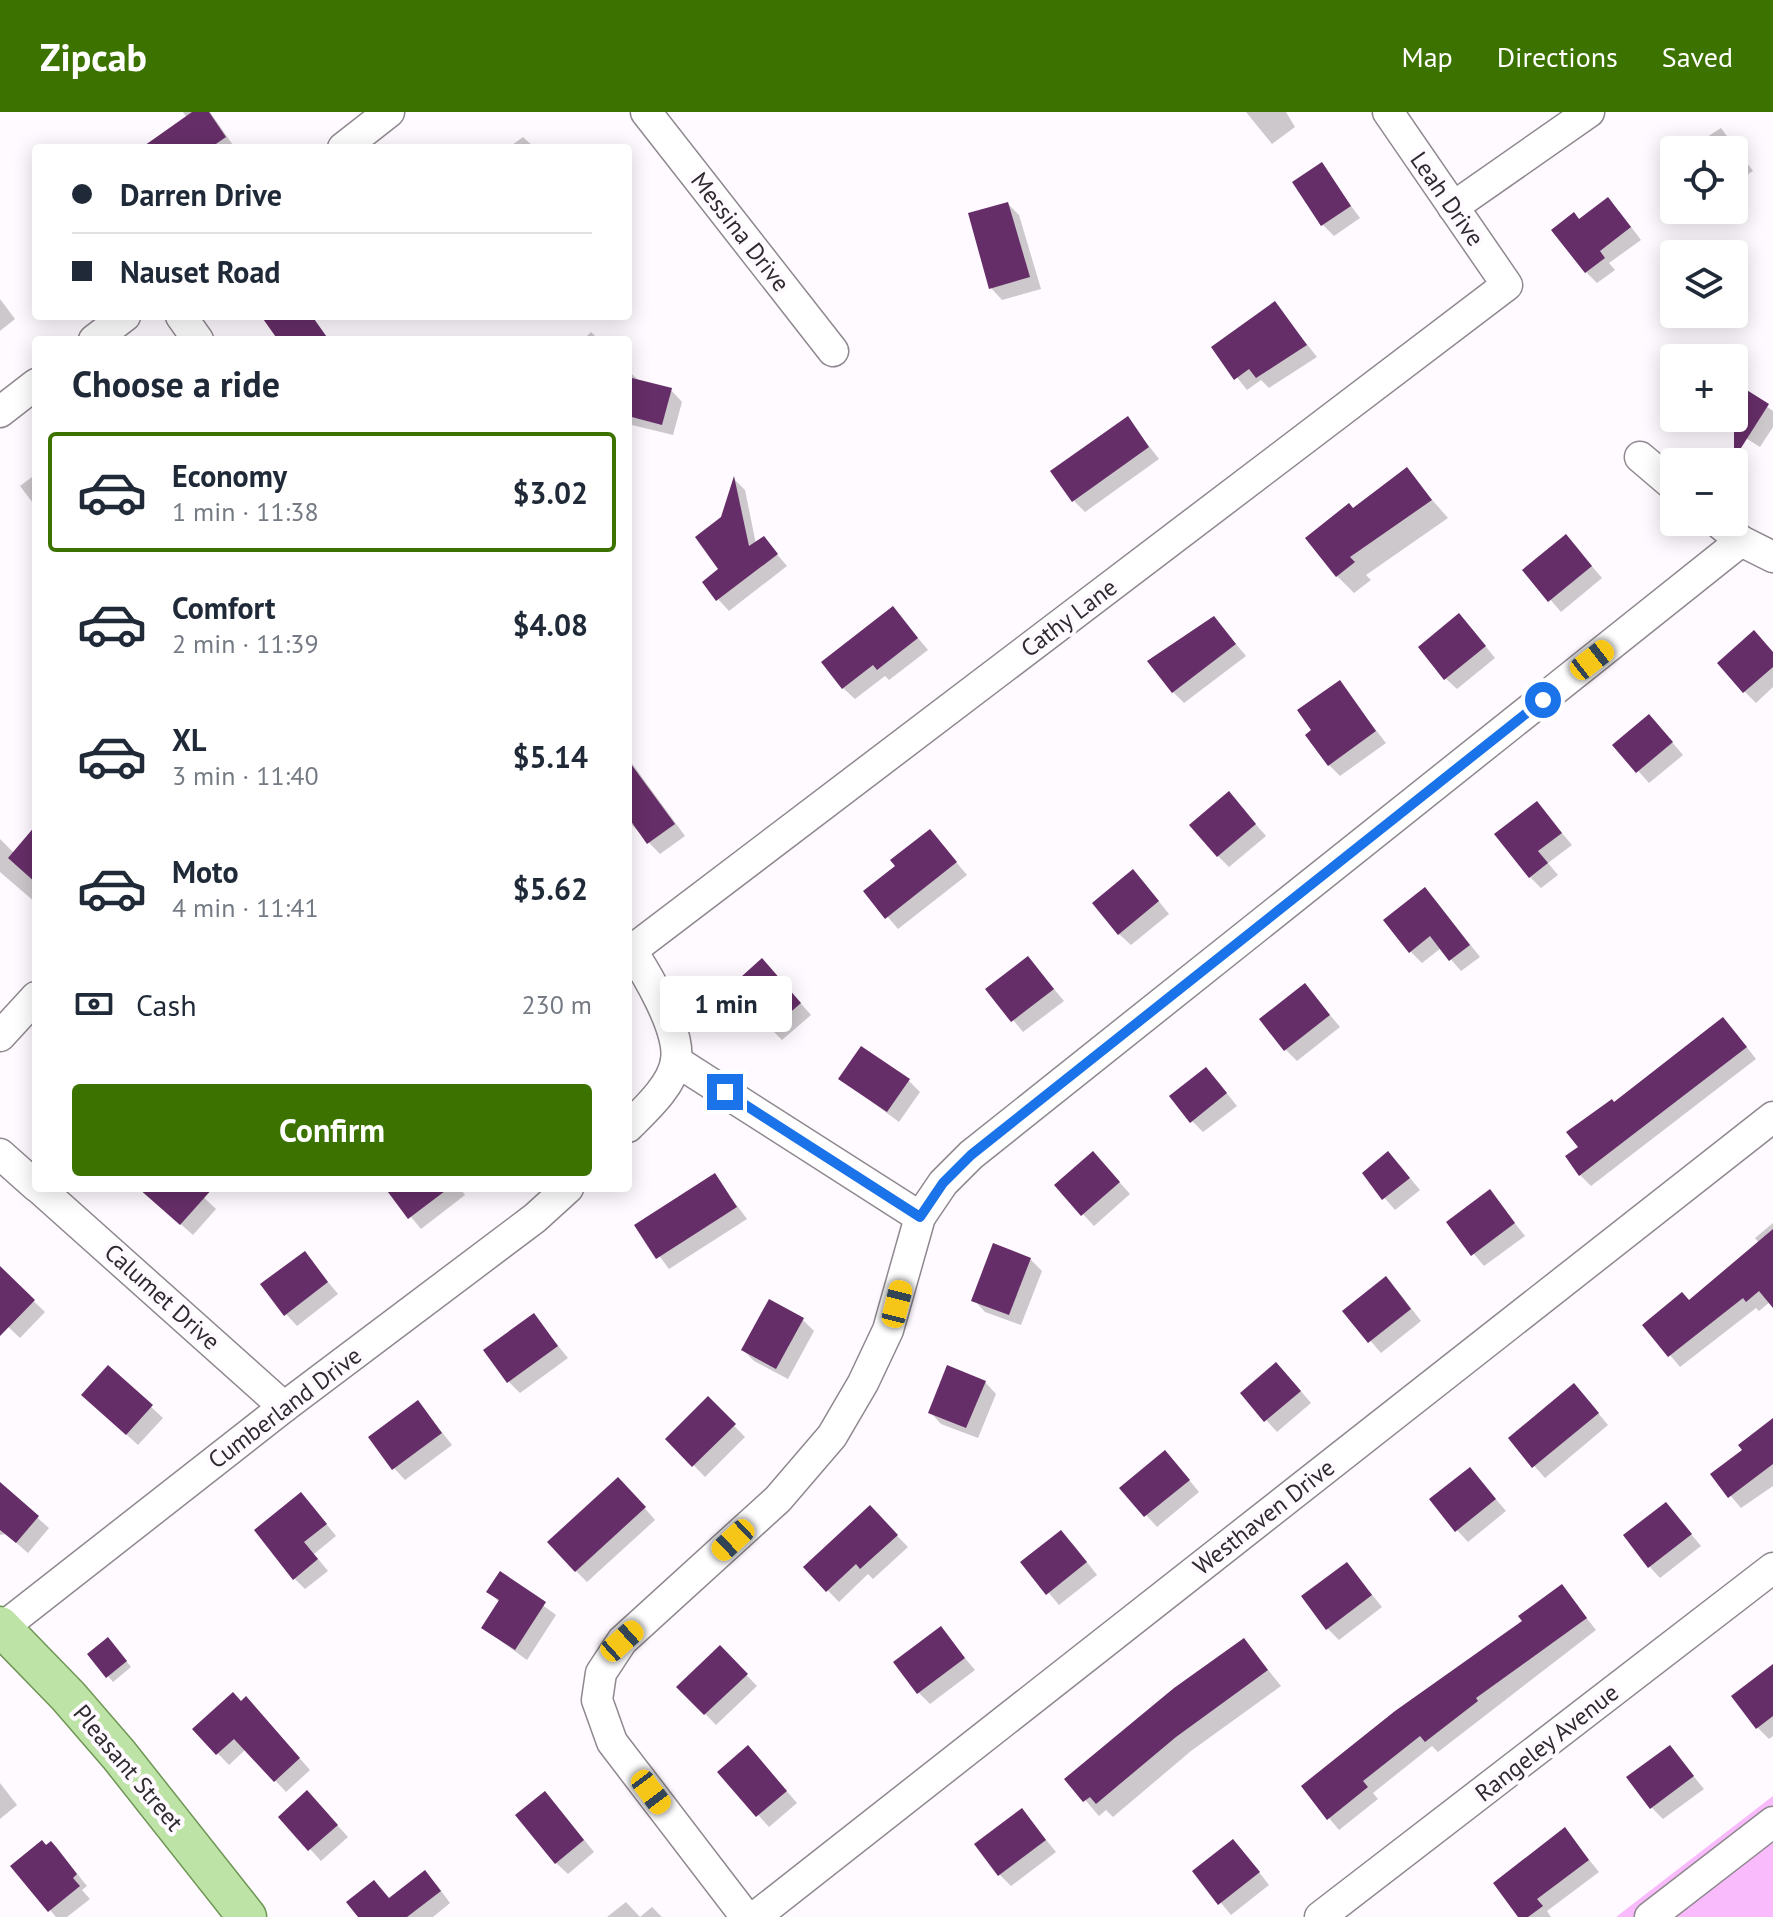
<!DOCTYPE html>
<html lang="en">
<head>
<meta charset="utf-8">
<style>
  :root { --surface:#fff; --page:#f6f6f7; --text:#1f2937; --muted:#747a83; --line:#e0e1e3; --accent:#3c7300 }
  body { margin:0; font-family:"PT Sans",sans-serif; background:var(--page); color:var(--text); height:100vh; display:flex; flex-direction:column; font-size:30px; white-space:nowrap }
  * { box-sizing:border-box; margin:0 }
  p { font-size:26px; color:var(--muted) }
  .icon { flex:none; width:44px; height:44px; fill:none; stroke:currentColor; stroke-width:2; stroke-linecap:round; stroke-linejoin:round }
  .map { position:relative; flex:1; overflow:hidden }
  .details { position:absolute; left:32px; top:224px; width:600px; height:856px; display:flex; flex-direction:column; background:var(--surface); border-radius:8px; box-shadow:0 4px 20px #0003 }
  .details>* { flex:none }
  .hud { position:absolute; left:32px; top:32px; width:600px; height:176px; border-radius:8px; box-shadow:0 4px 20px #0003; display:grid; align-content:center; height:176px; padding:0 40px; background:var(--surface) }
  .fabs { position:absolute; left:1660px; top:24px; display:grid; gap:16px }
  .fabs a { display:grid; place-items:center; width:88px; height:88px; border-radius:8px; background:var(--surface); box-shadow:0 4px 20px #0003; font-size:40px }
  .end { position:absolute; width:36px; height:36px; margin:-18px; border:10px solid #1a73e8; background:#fff; box-shadow:0 0 0 4px #fff }
  .from { border-radius:50% }
  .bubble { position:absolute; height:56px; border-radius:8px; background:var(--surface); box-shadow:0 4px 20px #0003; font-size:26px; font-weight:600; line-height:56px; text-align:center }
  .car { position:absolute; width:24px; height:48px; margin:-24px -12px; border-radius:10px; box-shadow:0 0 6px 2px #0007; background:linear-gradient(#f5c518 24%,#345 0 40%,#f5c518 0 76%,#345 0 86%,#f5c518 0) }
  .hud b { display:flex; align-items:center; gap:28px; height:76px; font-size:30px }
  .hud b+b { border-top:2px solid var(--line) }
  .hud i { width:20px; height:20px; background:var(--text) }
  ul { padding:0; list-style:none }
  li { display:flex; align-items:center; gap:24px; height:120px; margin:0 16px 12px; padding:0 24px; border:4px solid transparent; border-radius:8px }
  li div { flex:1 }
  li b { display:block; font-size:30px }
  li em { font-style:normal; font-weight:600 }
  li.current { border-color:var(--accent) }
  li>.icon { width:72px; height:72px; stroke-width:1.5 }
  h2 { padding:0 40px; font-size:36px; line-height:96px }
  .pay { display:flex; align-items:center; gap:20px; height:88px; padding:0 40px; font-size:30px }
  .pay p { margin-inline-start:auto }
  .cta { display:flex; gap:16px; margin-top:auto; padding:16px 40px }
  .cta a { flex:1; height:92px; border-radius:8px; background:var(--accent); color:#fff; font-size:32px; font-weight:600; line-height:92px; text-align:center }
  header { display:flex; align-items:center; gap:48px; box-sizing:border-box; height:112px; padding:0 40px; background:var(--accent); color:#fff }
  header strong { font-size:38px }
  nav { display:flex; gap:44px; margin-inline-start:auto; font-size:28px }
  .map>svg:first-child { display:block }
</style>
</head>
<body>
<header>
<strong>Zipcab</strong>
<nav><a>Map</a><a>Directions</a><a>Saved</a></nav>
</header>
<div class="map">
<svg width="1773" height="1805" viewBox="0 0 1773 1805">
  <rect width="100%" height="100%" fill="#fffaff"/>
  <!-- green -->
  <path fill="#fabbfc" d="M1773,1684V1805H1616Z"/>
  <!-- shadow -->
  <g fill="#0003">
    <path d="M183,0H210L235,36H161L187,6Z"/>
    <path d="M1246,0H1286L1295,15L1272,32Z"/>
    <path d="M1721,16L1753,59L1734,71V38H1687Z"/>
    <path d="M523,25L535,36H508Z"/>
    <path d="M1321,53L1360,106L1334,124L1323,113Z"/>
    <path d="M1008,92L1019,103L1041,177L1002,188L991,176Z"/>
    <path d="M1619,99L1641,128L1609,151L1615,158L1597,171L1586,160L1580,109Z"/>
    <path d="M0,187L15,207L0,219Z"/>
    <path d="M1275,192L1317,245L1269,276L1261,268L1247,278L1214,236Z"/>
    <path d="M591,220L599,228H583Z"/>
    <path d="M628,258L640,270L671,278L682,290L673,323L628,312Z"/>
    <path d="M1734,272L1773,299V315L1760,335L1714,306H1734Z"/>
    <path d="M1128,307L1159,347L1085,400L1074,389Z"/>
    <path d="M1406,358L1448,406L1366,463L1371,468L1354,481L1337,464L1354,398Z"/>
    <path d="M36,362V395L20,374Z"/>
    <path d="M735,368L745,378L756,432L764,427L787,454L729,499L718,487L723,407Z"/>
    <path d="M1566,424L1602,466L1561,500L1525,458Z"/>
    <path d="M893,496L928,538L889,568L885,564L855,587L843,576Z"/>
    <path d="M1214,506L1246,544L1184,591L1173,580Z"/>
    <path d="M1470,515L1495,546L1457,577L1445,566Z"/>
    <path d="M1773,541V575L1756,591L1744,579Z"/>
    <path d="M1339,571L1386,631L1340,664L1329,653L1314,618Z"/>
    <path d="M1660,616L1683,643L1649,671L1615,633Z"/>
    <path d="M628,646L685,724L660,742L628,709Z"/>
    <path d="M1229,682L1266,724L1229,755L1218,744Z"/>
    <path d="M1537,691L1572,733L1548,751L1558,763L1541,776L1530,765Z"/>
    <path d="M36,716V791L0,760V727L14,741Z"/>
    <path d="M930,719L967,763L898,817L866,779L897,755Z"/>
    <path d="M1144,771L1169,802L1131,833L1119,822Z"/>
    <path d="M1436,789L1480,845L1461,859L1441,836L1422,851L1410,839Z"/>
    <path d="M1028,846L1064,889L1023,920L988,878Z"/>
    <path d="M773,860L811,903L782,928L771,917Z"/>
    <path d="M1305,873L1340,915L1297,949L1286,938Z"/>
    <path d="M1734,919L1756,947L1591,1074L1580,1063L1581,1035L1614,992Z"/>
    <path d="M841,967L908,968L920,980L899,1010Z"/>
    <path d="M1217,969L1237,994L1203,1020L1192,1009Z"/>
    <path d="M1104,1053L1130,1082L1094,1114L1057,1074Z"/>
    <path d="M1399,1053L1420,1078L1395,1098L1364,1062Z"/>
    <path d="M715,1064L747,1107L669,1157L637,1114Z"/>
    <path d="M140,1076H194L216,1097L193,1123Z"/>
    <path d="M387,1076H460L465,1083L421,1117Z"/>
    <path d="M1490,1080L1525,1124L1484,1154L1448,1111Z"/>
    <path d="M1773,1111V1193L1770,1190L1759,1199L1756,1196L1680,1255L1645,1213L1690,1190L1759,1131L1755,1126Z"/>
    <path d="M305,1142L338,1182L297,1214L286,1202Z"/>
    <path d="M1030,1147L1042,1159L1021,1213L985,1200L974,1188Z"/>
    <path d="M0,1157L45,1200L20,1226L0,1207Z"/>
    <path d="M1397,1178L1421,1209L1381,1241L1345,1199Z"/>
    <path d="M534,1204L568,1246L520,1281L508,1269Z"/>
    <path d="M803,1208L814,1219L788,1267L754,1249L743,1238Z"/>
    <path d="M109,1256L163,1306L138,1333L95,1294Z"/>
    <path d="M1288,1264L1311,1291L1277,1320L1242,1281Z"/>
    <path d="M985,1270L996,1282L978,1326L941,1312L930,1300Z"/>
    <path d="M1585,1285L1608,1313L1545,1366L1510,1327Z"/>
    <path d="M708,1287L745,1325L705,1365L668,1327Z"/>
    <path d="M418,1290L452,1333L405,1368L394,1356Z"/>
    <path d="M1773,1308V1374L1741,1396L1713,1363L1745,1339Z"/>
    <path d="M1176,1352L1199,1380L1157,1415L1122,1376Z"/>
    <path d="M1470,1357L1506,1399L1468,1430L1457,1418Z"/>
    <path d="M0,1373L49,1416L28,1441L6,1422L0,1423Z"/>
    <path d="M630,1379L655,1408L587,1470L576,1459Z"/>
    <path d="M1666,1392L1701,1434L1660,1466L1649,1454Z"/>
    <path d="M312,1394L336,1424L314,1442L328,1459L305,1477L294,1466Z"/>
    <path d="M870,1396L908,1435L873,1467L868,1462L839,1490L806,1456Z"/>
    <path d="M1072,1431L1097,1463L1059,1493L1023,1450Z"/>
    <path d="M1347,1452L1382,1495L1339,1528L1327,1516Z"/>
    <path d="M500,1462L556,1503L527,1548L483,1516L500,1491L489,1480Z"/>
    <path d="M1562,1475L1596,1518L1438,1640L1432,1634L1373,1681L1378,1687L1339,1718L1303,1675L1525,1510Z"/>
    <path d="M940,1517L975,1558L930,1592L918,1580Z"/>
    <path d="M1244,1528L1281,1574L1191,1639L1113,1705L1106,1698L1099,1704L1067,1667Z"/>
    <path d="M113,1532L131,1555L113,1570L90,1542Z"/>
    <path d="M720,1536L757,1574L716,1613L679,1575Z"/>
    <path d="M1773,1554V1624L1769,1627L1758,1616Z"/>
    <path d="M241,1591L257,1598L310,1658L286,1680L246,1637L229,1653L195,1618Z"/>
    <path d="M1670,1635L1704,1677L1663,1707L1651,1695Z"/>
    <path d="M759,1647L797,1691L769,1715L720,1660Z"/>
    <path d="M0,1671L17,1693L0,1707Z"/>
    <path d="M318,1692L348,1725L321,1749L281,1705Z"/>
    <path d="M556,1693L594,1740L568,1762L556,1751Z"/>
    <path d="M1022,1698L1056,1740L1011,1774L1000,1763Z"/>
    <path d="M1565,1718L1599,1760L1547,1799L1551,1805H1521Z"/>
    <path d="M1244,1741L1269,1773L1231,1803L1195,1759Z"/>
    <path d="M62,1743L87,1774L82,1778L90,1787L67,1805H56L13,1754Z"/>
    <path d="M374,1770L390,1788L436,1772L450,1791L433,1805H361Z"/>
    <path d="M626,1790L640,1805L652,1795L662,1805H607Z"/>
  </g>
  <!-- building -->
  <g fill="#662e68">
    <path d="M192,0H209L226,25L210,36H141Z"/>
    <path d="M1322,50L1351,94L1321,114L1292,70Z"/>
    <path d="M1608,85L1631,115L1600,139L1605,146L1585,161L1551,118L1574,100L1579,107Z"/>
    <path d="M1008,90L1030,165L989,177L968,101Z"/>
    <path d="M1275,189L1307,233L1256,266L1249,257L1234,268L1211,235Z"/>
    <path d="M261,204H312L329,228H278Z"/>
    <path d="M628,265L672,276L662,313L628,304Z"/>
    <path d="M1734,270L1769,292L1734,347Z"/>
    <path d="M1128,304L1149,335L1072,390L1050,359Z"/>
    <path d="M1407,355L1432,388L1350,445L1355,450L1336,465L1305,426L1349,391L1353,396Z"/>
    <path d="M734,364L749,434L764,424L778,442L716,489L702,470L718,457L695,425L721,405Z"/>
    <path d="M1566,422L1592,454L1548,490L1522,458Z"/>
    <path d="M893,494L918,526L877,558L873,553L842,577L821,550Z"/>
    <path d="M1459,501L1486,534L1444,568L1418,535Z"/>
    <path d="M1214,504L1236,532L1172,581L1147,549Z"/>
    <path d="M1754,518L1773,540V555L1743,581L1717,551Z"/>
    <path d="M1340,568L1376,619L1328,654L1305,623L1311,618L1297,598Z"/>
    <path d="M1649,602L1673,630L1636,661L1612,633Z"/>
    <path d="M628,648L675,712L647,732L628,705Z"/>
    <path d="M1229,679L1256,712L1217,745L1189,713Z"/>
    <path d="M1537,689L1562,721L1538,739L1548,751L1529,766L1494,722Z"/>
    <path d="M36,713V771L8,746Z"/>
    <path d="M930,717L957,750L885,807L863,779L895,754L890,748Z"/>
    <path d="M1133,757L1159,789L1118,823L1092,791Z"/>
    <path d="M1425,775L1470,833L1449,849L1430,824L1409,841L1383,808Z"/>
    <path d="M1028,844L1054,877L1011,910L985,877Z"/>
    <path d="M762,846L801,891L770,918L731,874Z"/>
    <path d="M1305,871L1330,903L1284,939L1259,907Z"/>
    <path d="M1723,905L1747,935L1579,1064L1565,1044L1578,1035L1566,1020L1612,987L1614,990Z"/>
    <path d="M861,934L910,967L887,1000L838,967Z"/>
    <path d="M1206,955L1227,981L1190,1011L1169,984Z"/>
    <path d="M1093,1039L1120,1070L1081,1104L1054,1073Z"/>
    <path d="M1388,1039L1410,1066L1382,1088L1362,1061Z"/>
    <path d="M715,1061L737,1095L656,1147L634,1113Z"/>
    <path d="M138,1076H213L180,1113Z"/>
    <path d="M385,1076H449L408,1107Z"/>
    <path d="M1490,1077L1515,1111L1471,1144L1446,1110Z"/>
    <path d="M1773,1117V1196L1759,1179L1746,1190L1743,1186L1668,1245L1642,1213L1682,1180L1689,1188Z"/>
    <path d="M993,1131L1031,1146L1009,1203L971,1189Z"/>
    <path d="M305,1139L328,1170L284,1204L260,1172Z"/>
    <path d="M0,1154L35,1188L0,1224Z"/>
    <path d="M1386,1164L1411,1197L1368,1231L1342,1199Z"/>
    <path d="M769,1187L804,1206L776,1257L741,1238Z"/>
    <path d="M534,1201L558,1234L507,1271L483,1238Z"/>
    <path d="M1276,1250L1301,1279L1264,1310L1240,1281Z"/>
    <path d="M108,1253L153,1293L126,1323L81,1283Z"/>
    <path d="M947,1253L986,1269L966,1316L928,1301Z"/>
    <path d="M1574,1271L1599,1301L1532,1356L1508,1326Z"/>
    <path d="M708,1284L736,1312L692,1355L665,1327Z"/>
    <path d="M418,1288L442,1321L392,1358L368,1325Z"/>
    <path d="M1773,1306V1352L1728,1386L1710,1362L1742,1338L1738,1333Z"/>
    <path d="M1165,1338L1190,1368L1144,1405L1119,1376Z"/>
    <path d="M1470,1355L1496,1387L1455,1420L1429,1387Z"/>
    <path d="M618,1365L646,1395L575,1460L547,1430Z"/>
    <path d="M0,1370L39,1404L16,1431L0,1418Z"/>
    <path d="M301,1380L327,1412L304,1430L318,1447L293,1468L254,1418Z"/>
    <path d="M1666,1390L1692,1422L1648,1456L1623,1423Z"/>
    <path d="M870,1393L898,1423L860,1457L856,1452L826,1480L803,1455Z"/>
    <path d="M1061,1418L1087,1450L1046,1483L1020,1450Z"/>
    <path d="M1347,1450L1372,1483L1326,1518L1301,1484Z"/>
    <path d="M500,1459L546,1490L515,1538L481,1516L499,1488L486,1480Z"/>
    <path d="M1562,1472L1587,1506L1476,1586L1478,1589L1425,1630L1420,1624L1363,1669L1368,1675L1327,1708L1301,1674L1395,1599L1522,1509L1518,1504Z"/>
    <path d="M941,1514L965,1546L917,1582L893,1550Z"/>
    <path d="M108,1525L127,1549L106,1566L87,1542Z"/>
    <path d="M1244,1526L1268,1558L1176,1625L1096,1692L1090,1685L1083,1690L1064,1667L1174,1576Z"/>
    <path d="M720,1533L748,1562L704,1603L676,1575Z"/>
    <path d="M1773,1552V1604L1756,1617L1731,1584Z"/>
    <path d="M233,1580L241,1589L246,1584L300,1646L274,1670L234,1627L216,1643L192,1617Z"/>
    <path d="M748,1633L787,1679L756,1705L717,1660Z"/>
    <path d="M1670,1633L1694,1664L1650,1697L1626,1665Z"/>
    <path d="M307,1678L338,1713L308,1739L278,1705Z"/>
    <path d="M545,1679L584,1728L555,1752L515,1703Z"/>
    <path d="M1022,1696L1046,1728L998,1764L974,1732Z"/>
    <path d="M1565,1715L1589,1748L1537,1787L1543,1794L1528,1805H1518L1493,1771Z"/>
    <path d="M1233,1727L1260,1760L1218,1793L1192,1759Z"/>
    <path d="M42,1728L46,1733L51,1729L57,1736L77,1762L73,1766L80,1774L48,1800L10,1754Z"/>
    <path d="M425,1758L441,1779L407,1805H358L346,1790L374,1768L389,1786Z"/>
  </g>
  <g fill="none" stroke-linecap="round" stroke-linejoin="round">
    <!-- minor casing -->
    <g stroke="#8f888f" stroke-width="33">
      <g id="minor">
        <path d="M646,0L833,239"/>
        <path d="M343,36L389,0"/>
        <path d="M1453,95L1589,0"/>
        <path d="M181,204L198,228"/>
        <path d="M94,228L125,204"/>
        <path d="M0,300L36,272"/>
        <path d="M1640,345L1674,374"/>
        <path d="M1718,410L1741,429L1773,445"/>
        <path d="M628,833C645,859 681,917 676,949C672,974 645,998 628,1015"/>
        <path d="M632,838L1507,173L1388,0"/>
        <path d="M0,924L36,885"/>
        <path d="M676,949L920,1105"/>
        <path d="M0,1042L36,1074"/>
        <path d="M39,1076L284,1295"/>
        <path d="M2,1516L284,1295L535,1106L568,1076"/>
        <path d="M746,1805L612,1630L597,1588L601,1561L622,1529L778,1387L832,1324L863,1271L888,1218L920,1105L943,1071L971,1043L1741,429"/>
        <path d="M755,1805L1773,1005"/>
        <path d="M1320,1805L1773,1456"/>
        <path d="M1650,1805L1773,1710"/>
      </g>
    </g>
    <!-- major casing -->
    <g stroke="#6f9655" stroke-width="41">
      <path id="major" d="M0,1514L68,1584L119,1643L247,1805"/>
    </g>
    <!-- minor -->
    <use href="#minor" stroke="#fff" stroke-width="30"/>
    <!-- major -->
    <use href="#major" stroke="#bee3a6" stroke-width="38"/>
  </g>
  <g fill="none" stroke-linecap="round" stroke-linejoin="round">
    <!-- route -->
    <path stroke="#1a73e8" stroke-width="10" d="M725,980L920,1105L943,1071L971,1043L1543,588"/>
  </g>
  <g text-anchor="middle" stroke-width="8" stroke-linejoin="round" paint-order="stroke">
    <!-- street labels -->
    <g font-size="24" fill="#2e2b2e" stroke="#fffaff">
      <text transform="translate(1447 87) rotate(55)" y="8">Leah Drive</text>
      <text transform="translate(740 120) rotate(52)" y="8">Messina Drive</text>
      <text transform="translate(1069 506) rotate(-37)" y="8">Cathy Lane</text>
      <text transform="translate(162 1185) rotate(42)" y="8">Calumet Drive</text>
      <text transform="translate(285 1296) rotate(-37)" y="8">Cumberland Drive</text>
      <text transform="translate(1264 1405) rotate(-38)" y="8">Westhaven Drive</text>
      <text transform="translate(1547 1631) rotate(-38)" y="8">Rangeley Avenue</text>
      <text transform="translate(128 1656) rotate(50)" y="8">Pleasant Street</text>
    </g>
  </g>
</svg>
<div class="fabs">
<a><svg class="icon" aria-label="locate" viewBox="0 0 24 24"><circle cx="12" cy="12" r="6"/><path d="M12 2v4M12 18v4M2 12h4M18 12h4"/></svg></a>
<a><svg class="icon" aria-label="layers" viewBox="0 0 24 24"><path d="M12 4l9 5-9 5-9-5zM3 14l9 5 9-5"/></svg></a>
<a>+</a>
<a>−</a>
</div>
<i class="end from" style="left:1543px;top:588px"></i>
<i class="end" style="left:725px;top:980px"></i>
<div class="bubble" style="left:660px;top:864px;width:132px">1 min</div>
<i class="car" style="left:1592px;top:548px;rotate:52deg"></i>
<i class="car" style="left:897px;top:1192px;rotate:14deg"></i>
<i class="car" style="left:733px;top:1428px;rotate:227deg"></i>
<i class="car" style="left:622px;top:1529px;rotate:48deg"></i>
<i class="car" style="left:651px;top:1680px;rotate:143deg"></i>
<div class="hud">
<b><i class="from"></i>Darren Drive</b>
<b><i></i>Nauset Road</b>
</div>
<section class="details">
<h2>Choose a ride</h2>
<ul>
<li class="current"><svg class="icon" aria-label="car" viewBox="0 0 24 24"><path d="M5 17H2v-5l4-1 3-4h7l3 4 3 1v5h-3M9 17h6M6 11h13"/><circle cx="7" cy="17" r="2"/><circle cx="17" cy="17" r="2"/></svg><div><b>Economy</b><p>1 min · 11:38</p></div><em>$3.02</em></li>
<li><svg class="icon" aria-label="car" viewBox="0 0 24 24"><path d="M5 17H2v-5l4-1 3-4h7l3 4 3 1v5h-3M9 17h6M6 11h13"/><circle cx="7" cy="17" r="2"/><circle cx="17" cy="17" r="2"/></svg><div><b>Comfort</b><p>2 min · 11:39</p></div><em>$4.08</em></li>
<li><svg class="icon" aria-label="car" viewBox="0 0 24 24"><path d="M5 17H2v-5l4-1 3-4h7l3 4 3 1v5h-3M9 17h6M6 11h13"/><circle cx="7" cy="17" r="2"/><circle cx="17" cy="17" r="2"/></svg><div><b>XL</b><p>3 min · 11:40</p></div><em>$5.14</em></li>
<li><svg class="icon" aria-label="car" viewBox="0 0 24 24"><path d="M5 17H2v-5l4-1 3-4h7l3 4 3 1v5h-3M9 17h6M6 11h13"/><circle cx="7" cy="17" r="2"/><circle cx="17" cy="17" r="2"/></svg><div><b>Moto</b><p>4 min · 11:41</p></div><em>$5.62</em></li>
</ul>
<div class="pay"><svg class="icon" aria-label="cash" viewBox="0 0 24 24"><path d="M3 7h18v10H3z"/><circle cx="12" cy="12" r="2"/></svg>Cash<p>230 m</p></div>
<div class="cta"><a>Confirm</a></div>
</section>
</div>
</body>
</html>
